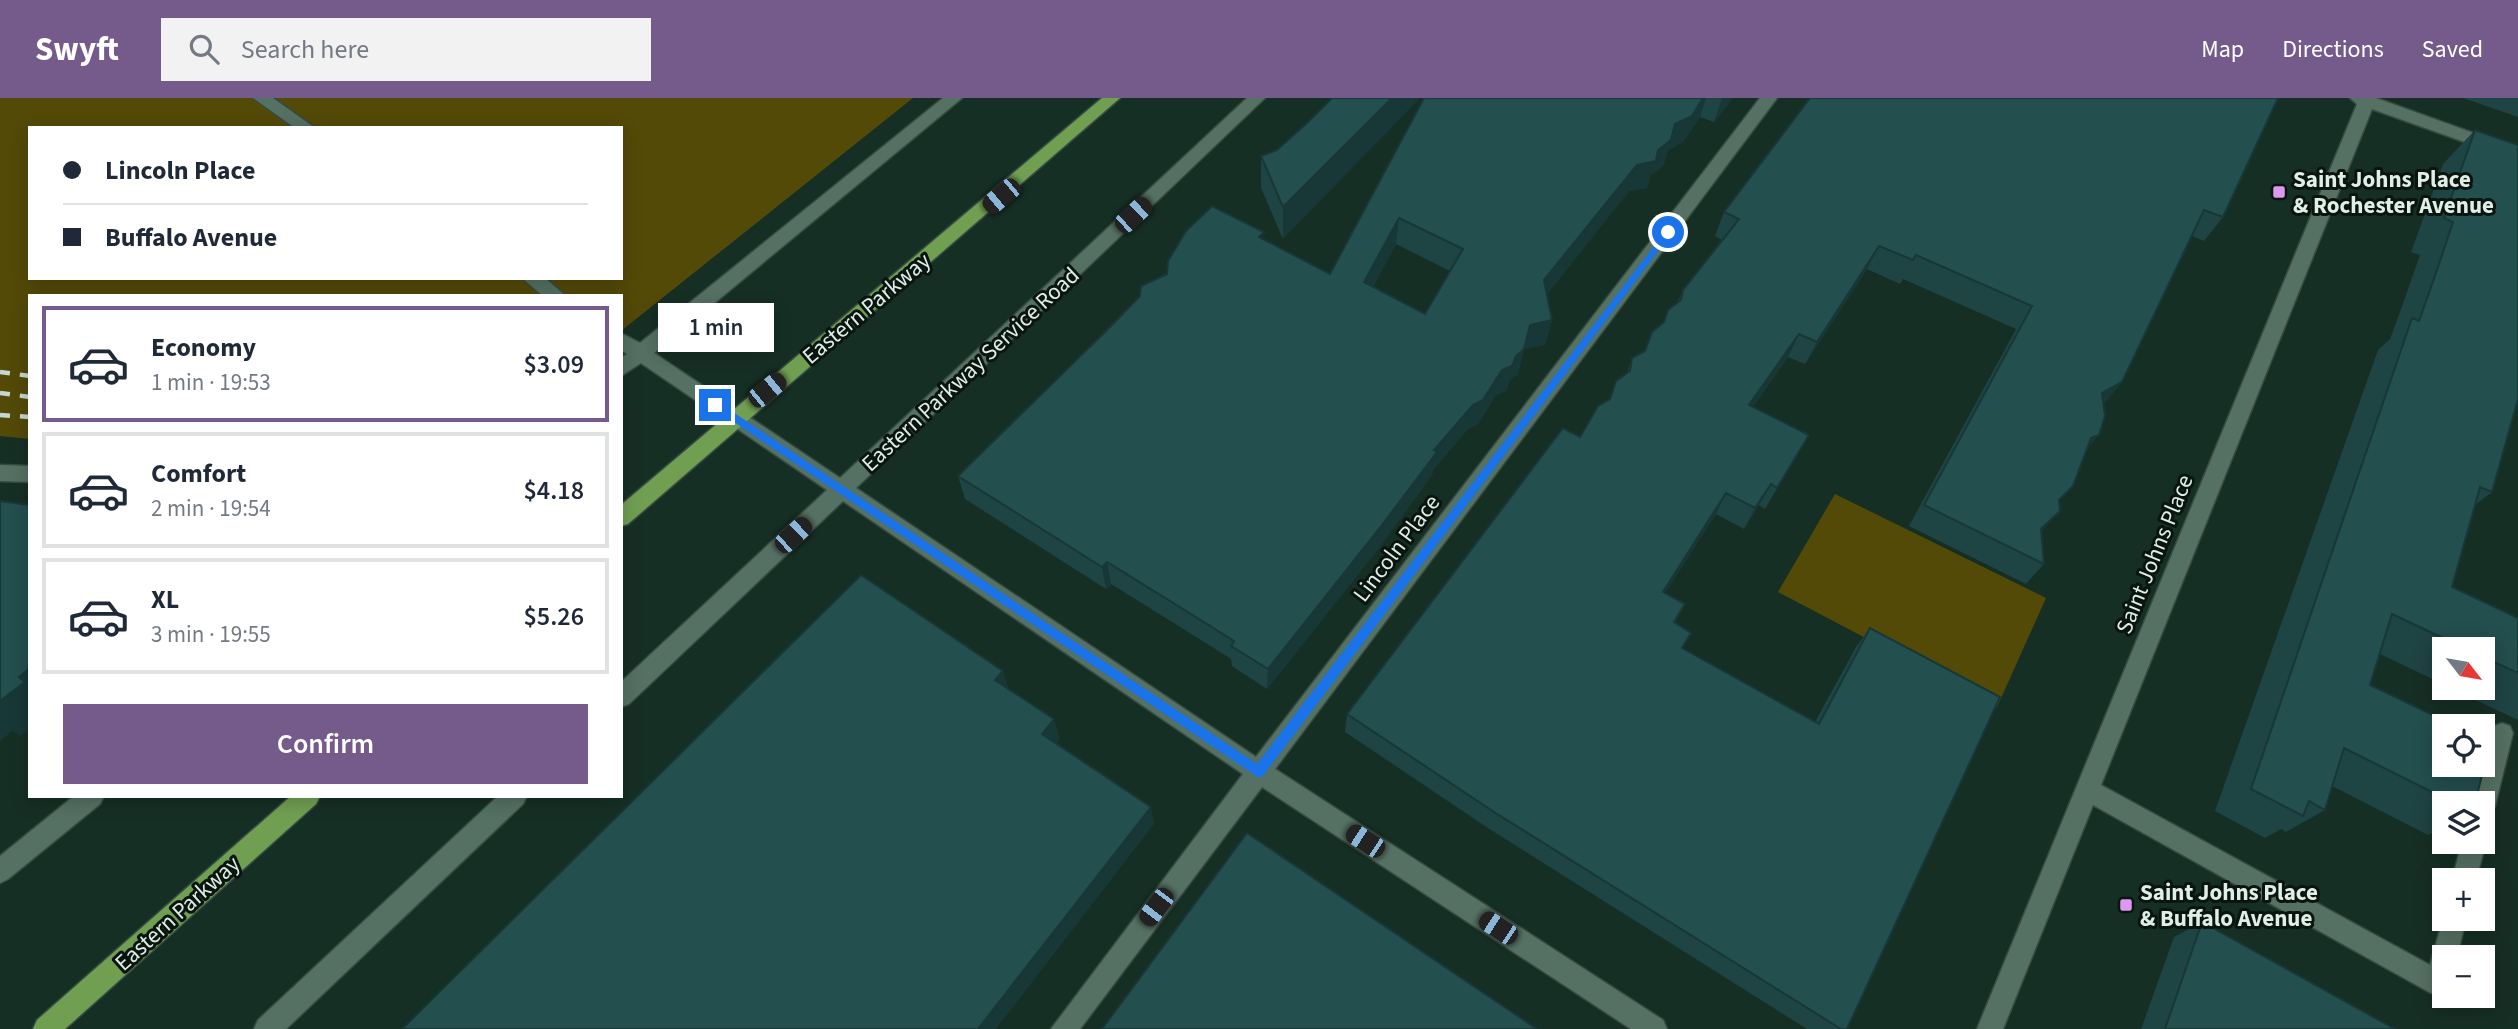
<!DOCTYPE html>
<html lang="en">
<head>
<meta charset="utf-8">
<style>
  :root { --surface:#fff; --page:#f2f2f3; --text:#1f2937; --muted:#747a83; --line:#e0e1e3; --accent:#745b8c }
  body { margin:0; font-family:"Source Sans 3",sans-serif; background:var(--page); color:var(--text); height:100vh; display:flex; flex-direction:column; font-size:26px; white-space:nowrap }
  * { box-sizing:border-box; margin:0 }
  p { font-size:23px; color:var(--muted) }
  .icon { flex:none; width:38px; height:38px; fill:none; stroke:currentColor; stroke-width:2; stroke-linecap:round; stroke-linejoin:round }
  .map { position:relative; flex:1; overflow:hidden }
  .sheet { position:absolute; left:28px; top:196px; width:595px; height:504px; display:flex; flex-direction:column; background:var(--surface); border-radius:0px; box-shadow:0 4px 18px #0003 }
  .sheet>* { flex:none }
  .top-card { position:absolute; left:28px; top:28px; width:595px; height:154px; border-radius:0px; box-shadow:0 4px 18px #0003; display:grid; align-content:center; height:154px; padding:0 35px; background:var(--surface) }
  .needle { width:46px; rotate:121deg }
  .buttons { position:absolute; left:2432px; top:539px; display:grid; gap:14px }
  .buttons a { display:grid; place-items:center; width:63px; height:63px; border-radius:0px; background:var(--surface); box-shadow:0 4px 18px #0003; font-size:35px }
  .end { position:absolute; width:32px; height:32px; margin:-16px; border:9px solid #1a73e8; background:#fff; box-shadow:0 0 0 4px #fff }
  .from { border-radius:50% }
  .bubble { position:absolute; height:49px; border-radius:0px; background:var(--surface); box-shadow:0 4px 18px #0003; font-size:23px; font-weight:600; line-height:49px; text-align:center }
  .car { position:absolute; width:21px; height:42px; margin:-21px -10px; border-radius:9px; box-shadow:0 0 5px 2px #0007; background:linear-gradient(#222 24%,#8ab4d8 0 40%,#222 0 76%,#8ab4d8 0 86%,#222 0) }
  .top-card b { display:flex; align-items:center; gap:24px; height:66px; font-size:26px }
  .top-card b+b { border-top:2px solid var(--line) }
  .top-card i { width:18px; height:18px; background:var(--text) }
  ul { padding:12px 0 0; list-style:none }
  li { display:flex; align-items:center; gap:21px; height:116px; margin:0 14px 10px; padding:0 21px; border:4px solid var(--line); border-radius:0px }
  li div { flex:1 }
  li b { display:block; font-size:26px }
  li em { font-style:normal; font-weight:600 }
  li.active { border-color:var(--accent) }
  li>.icon { width:63px; height:63px; stroke-width:1.5 }
  .action { display:flex; gap:14px; margin-top:auto; padding:14px 35px }
  .action a { flex:1; height:80px; border-radius:0px; background:var(--accent); color:#fff; font-size:28px; font-weight:600; line-height:80px; text-align:center }
  header { display:flex; align-items:center; gap:42px; box-sizing:border-box; height:98px; padding:0 35px; background:var(--accent); color:#fff }
  header strong { font-size:33px }
  nav { display:flex; gap:38px; margin-inline-start:auto; font-size:24px }
  .search { width:490px; height:63px; background:var(--page); display:flex; align-items:center; gap:18px; box-sizing:border-box; padding:0 24px; border-radius:0px; color:var(--muted); font-size:26px }
  .map>svg:first-child { display:block }
</style>
</head>
<body>
<header>
<strong>Swyft</strong>
<div class="search"><svg class="icon" aria-label="search" viewBox="0 0 24 24"><circle cx="10" cy="10" r="6"/><path d="M15 15l6 6"/></svg>Search here</div>
<nav><a>Map</a><a>Directions</a><a>Saved</a></nav>
</header>
<div class="map">
<svg width="2518" height="931" viewBox="0 0 2518 931">
  <rect width="100%" height="100%" fill="#162f24"/>
  <!-- green -->
  <g fill="#534a08" fill-rule="evenodd">
    <path d="M0,0H913L621,233V198H30V341L0,338ZM30,30H621V180H30Z"/>
    <path d="M1835,396L2046,500L1997,609L1778,494Z"/>
  </g>
  <g fill="none" stroke-linecap="round" stroke-linejoin="round">
    <!-- minor casing -->
    <g stroke="#364b41" stroke-width="3">
      <g id="minor">
        <path d="M253,0H273L315,30H295Z"/>
        <path d="M943,0H962L654,255L840,380L1247,0H1265L856,390L1256,659L1760,0H1777L1275,671L1663,922L1667,931H1631L1262,689L1080,931H1051L1243,676L843,403L629,606L621,609V584L827,392L641,265L621,278V260L627,256L621,252V235L640,245Z"/>
        <path d="M2350,0H2376L2518,51V63L2372,11L2101,687L2430,867L2445,814V821H2466L2457,859H2445V895L2438,898L2429,894L2093,707L2003,931H1977L2357,6Z"/>
        <path d="M522,180H545L566,198H543Z"/>
        <path d="M0,367L30,368V384L0,383Z"/>
        <path d="M2502,625L2510,628L2513,635L2495,708L2491,716L2483,719V705H2472L2491,635L2494,628Z"/>
        <path d="M74,698H104L100,706L8,781L0,785V758Z"/>
        <path d="M498,698H527L523,706L286,931H254L258,922Z"/>
        <path d="M2483,738L2486,744L2476,782H2452L2462,744H2483Z"/>
      </g>
    </g>
    <!-- major casing -->
    <g stroke="#364b41" stroke-width="3">
      <g id="major">
        <path d="M1102,0H1120L628,426L621,428V407Z"/>
        <path d="M291,698H320L316,706L65,931H33L37,922Z"/>
      </g>
    </g>
    <!-- minor -->
    <use href="#minor" fill="#557163" fill-rule="evenodd"/>
    <!-- major -->
    <use href="#major" fill="#709f52" fill-rule="evenodd"/>
    <!-- rail -->
    <g stroke="#c7d8d0" stroke-width="4.5" stroke-dasharray="10 10" stroke-linecap="butt">
      <path d="M0,274L30,278"/>
      <path d="M0,295L30,299"/>
      <path d="M0,317L30,319"/>
    </g>
  </g>
  <!-- wall -->
  <g fill="#1e4443" fill-rule="evenodd">
    <path d="M1424,0H1733L1714,24L1700,19L1683,44L1668,52L1663,68L1651,77L1647,90L1629,93L1547,196L1552,222L1545,247L1524,251L1518,276L1510,282L1506,293L1496,297L1478,326L1468,331L1433,372L1432,377L1379,450L1267,591L1232,568L1231,561L1185,532L1111,486L1106,491L965,401L958,378L1264,142L1330,176ZM1396,146L1450,173L1425,216L1373,189Z"/>
    <path d="M2278,0L2223,119L2204,143L2192,138L2122,284L2104,306L2087,351L2059,404L2060,413L2041,433L2044,466L2026,486L1909,428L2016,231L1903,181L1900,186L1867,171L1805,266L1788,259L1753,309L1809,337L1765,411L1759,407L1744,431L1716,416L1665,495L1685,506L1675,525L1683,550L1815,624L1856,549L1870,530L1847,931H1807L1488,730L1345,634L1347,616L1580,339L1610,301L1627,275L1632,260L1645,253L1663,225L1668,212L1677,205L1683,192L1722,142L1715,138L1724,114Z"/>
    <path d="M2463,0H2518V19Z"/>
    <path d="M1308,24L1283,141L1261,90V58L1277,52Z"/>
    <path d="M2475,32L2492,394L2475,407L2452,489L2518,520V622L2450,590H2483V551H2445V587L2380,556L2370,587L2475,705H2445V729L2428,737L2332,688L2325,712L2286,734L2281,731L2265,740L2215,713L2378,252L2390,241L2401,211L2420,157L2411,154L2443,66Z"/>
    <path d="M2202,824L2395,931H2141L2174,839Z"/>
  </g>
  <!-- shaded-wall -->
  <g fill="#183737">
    <path d="M1392,0H1420L1283,141V109Z"/>
    <path d="M1703,0H1706L1700,19L1683,44L1668,52L1663,68L1651,77L1647,90L1629,93L1537,208L1544,182L1637,67L1658,52L1675,26Z"/>
    <path d="M1722,0H1733L1714,24Z"/>
    <path d="M1399,120L1396,146L1362,210L1364,184Z"/>
    <path d="M1879,148L1867,171L1805,266L1817,244Z"/>
    <path d="M1552,222L1545,247L1524,251L1518,276L1510,282L1506,293L1496,297L1478,326L1468,331L1433,372L1432,377L1379,450L1267,591L1268,571L1530,227Z"/>
    <path d="M1799,236L1788,259L1739,329L1749,307Z"/>
    <path d="M2122,284L2104,306L2102,295Z"/>
    <path d="M1809,337L1797,358L1765,411L1777,390Z"/>
    <path d="M2099,337L2080,359L2091,340Z"/>
    <path d="M1771,386L1759,407L1744,431L1755,410Z"/>
    <path d="M1726,395L1716,416L1653,514L1663,494Z"/>
    <path d="M1107,464L1111,486L1106,491L1102,469Z"/>
    <path d="M30,570V630L20,638L12,633L0,643V603L19,579Z"/>
    <path d="M1003,573L1010,594L995,582Z"/>
    <path d="M1054,621L1060,641L1048,655L1042,636Z"/>
    <path d="M1151,709L1154,726L996,931H978Z"/>
  </g>
  <!-- building -->
  <g fill="#234f4e" stroke="#183737" stroke-width="2" fill-rule="evenodd">
    <path d="M1332,0H1392L1283,109L1261,58L1277,52L1308,24Z"/>
    <path d="M1424,0H1703L1692,18L1675,26L1671,42L1658,52L1656,63L1637,67L1544,182L1552,222L1530,227L1524,251L1516,258L1512,268L1502,272L1483,302L1473,307L1434,352L1437,354L1382,427L1268,571L1231,548L1234,543L1183,511L1107,464L1102,469L958,378L1109,230L1140,198L1141,188L1167,176L1168,163L1186,133L1212,108L1264,134L1259,139L1330,176ZM1399,120L1463,151L1425,216L1364,184Z"/>
    <path d="M1810,0H2278L2223,119L2204,112L2122,284L2102,295L2105,318L2099,337L2091,340L2073,388L2059,402L2060,413L2041,431L2044,466L1924,407L2032,208L1916,157L1913,162L1879,148L1817,244L1799,236L1749,307L1809,337L1777,390L1771,386L1755,410L1726,395L1663,494L1685,506L1674,524L1691,535L1682,550L1819,626L1870,530L2000,599L1847,931H1841L1494,714L1347,616L1563,330L1580,339L1598,308L1610,301L1616,283L1630,273L1632,260L1645,253L1652,234L1664,224L1668,212L1681,202L1683,192L1739,121L1724,114Z"/>
    <path d="M2475,32L2518,47V301L2492,394L2480,389L2452,489L2518,520V575L2483,559V551H2466L2392,516L2370,587L2456,628H2445V667H2483V641L2490,645L2475,705H2454L2344,650L2325,712L2309,703L2303,718L2251,691L2412,220L2419,223L2435,178L2453,124L2444,120Z"/>
    <path d="M0,403L30,407V570L19,579L25,584L0,603Z"/>
    <path d="M861,477L1003,573L995,582L1054,621L1042,636L1151,709L978,931H402Z"/>
    <path d="M1247,735L1537,931H1102Z"/>
    <path d="M2202,824L2395,931H2165Z"/>
  </g>
  <!-- route -->
  <path fill="#1a73e8" d="M1668,130L1671,136L1263,678L1259,680L709,307L718,304L1257,666Z"/>
  <!-- markers -->
  <g fill="#dc99f4" stroke="#0a150f" stroke-width="2.5">
    <rect x="2272" y="87" width="14" height="14" rx="3.5"/>
    <rect x="2119" y="800" width="14" height="14" rx="3.5"/>
  </g>
  <g text-anchor="middle" stroke-width="6" stroke-linejoin="round" paint-order="stroke">
    <!-- poi labels -->
    <g font-size="23" font-weight="bold" fill="#dfefe7" stroke="#0a150f" text-anchor="start">
      <text x="2293" y="89">Saint Johns Place<tspan x="2293" dy="26">&amp; Rochester Avenue</tspan></text>
      <text x="2140" y="802">Saint Johns Place<tspan x="2140" dy="26">&amp; Buffalo Avenue</tspan></text>
    </g>
    <!-- street labels -->
    <g font-size="23" fill="#dfefe7" stroke="#0a150f">
      <text transform="translate(866 210) rotate(-40)" y="8">Eastern Parkway</text>
      <text transform="translate(970 271) rotate(-43)" y="8">Eastern Parkway Service Road</text>
      <text transform="translate(1396 450) rotate(-53)" y="8">Lincoln Place</text>
      <text transform="translate(2154 456) rotate(-68)" y="8">Saint Johns Place</text>
      <text transform="translate(177 815) rotate(-42)" y="8">Eastern Parkway</text>
    </g>
  </g>
</svg>
<div class="buttons">
<a><svg class="needle" viewBox="-14 -14 28 28"><path d="M0-13l5 13h-10z" fill="#e53935"/><path d="M0 13l5-13h-10z" fill="#747a83"/></svg></a>
<a><svg class="icon" aria-label="locate" viewBox="0 0 24 24"><circle cx="12" cy="12" r="6"/><path d="M12 2v4M12 18v4M2 12h4M18 12h4"/></svg></a>
<a><svg class="icon" aria-label="layers" viewBox="0 0 24 24"><path d="M12 4l9 5-9 5-9-5zM3 14l9 5 9-5"/></svg></a>
<a>+</a>
<a>−</a>
</div>
<i class="end from" style="left:1668px;top:134px"></i>
<i class="end" style="left:715px;top:307px"></i>
<div class="bubble" style="left:658px;top:205px;width:116px">1 min</div>
<i class="car" style="left:1001px;top:98px;rotate:230deg"></i>
<i class="car" style="left:1133px;top:117px;rotate:47deg"></i>
<i class="car" style="left:767px;top:292px;rotate:51deg"></i>
<i class="car" style="left:793px;top:437px;rotate:47deg"></i>
<i class="car" style="left:1365px;top:743px;rotate:303deg"></i>
<i class="car" style="left:1156px;top:809px;rotate:217deg"></i>
<i class="car" style="left:1498px;top:830px;rotate:303deg"></i>
<div class="top-card">
<b><i class="from"></i>Lincoln Place</b>
<b><i></i>Buffalo Avenue</b>
</div>
<section class="sheet">
<ul>
<li class="active"><svg class="icon" aria-label="car" viewBox="0 0 24 24"><path d="M5 17H2v-5l4-1 3-4h7l3 4 3 1v5h-3M9 17h6M6 11h13"/><circle cx="7" cy="17" r="2"/><circle cx="17" cy="17" r="2"/></svg><div><b>Economy</b><p>1 min · 19:53</p></div><em>$3.09</em></li>
<li><svg class="icon" aria-label="car" viewBox="0 0 24 24"><path d="M5 17H2v-5l4-1 3-4h7l3 4 3 1v5h-3M9 17h6M6 11h13"/><circle cx="7" cy="17" r="2"/><circle cx="17" cy="17" r="2"/></svg><div><b>Comfort</b><p>2 min · 19:54</p></div><em>$4.18</em></li>
<li><svg class="icon" aria-label="car" viewBox="0 0 24 24"><path d="M5 17H2v-5l4-1 3-4h7l3 4 3 1v5h-3M9 17h6M6 11h13"/><circle cx="7" cy="17" r="2"/><circle cx="17" cy="17" r="2"/></svg><div><b>XL</b><p>3 min · 19:55</p></div><em>$5.26</em></li>
</ul>
<div class="action"><a>Confirm</a></div>
</section>
</div>
</body>
</html>
